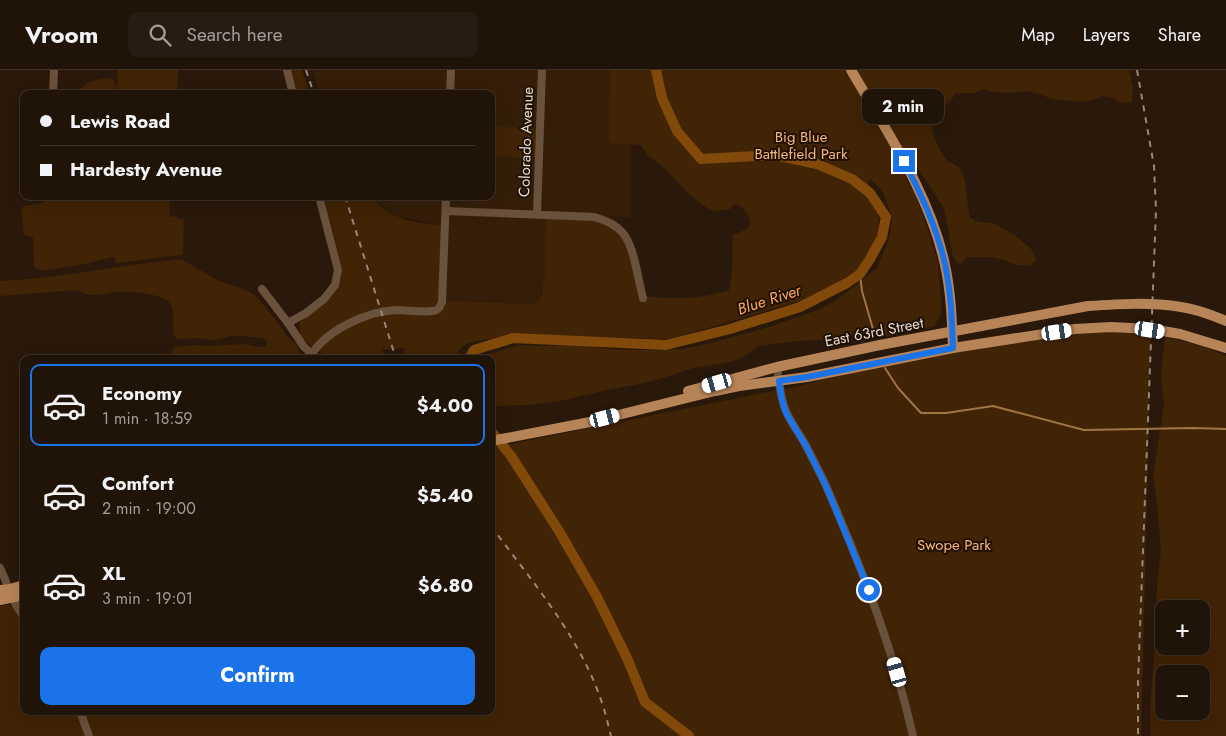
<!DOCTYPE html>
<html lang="en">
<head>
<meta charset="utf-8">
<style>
  :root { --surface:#201308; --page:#281c12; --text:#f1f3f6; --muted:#a29e9c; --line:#3d3229; --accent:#1a73e8 }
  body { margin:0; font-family:Jost,sans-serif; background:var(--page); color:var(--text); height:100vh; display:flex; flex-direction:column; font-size:19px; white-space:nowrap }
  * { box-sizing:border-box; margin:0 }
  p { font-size:16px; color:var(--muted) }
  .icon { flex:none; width:28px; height:28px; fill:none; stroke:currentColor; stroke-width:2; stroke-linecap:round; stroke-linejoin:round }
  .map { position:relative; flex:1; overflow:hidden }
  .side { position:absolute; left:20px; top:285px; width:475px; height:360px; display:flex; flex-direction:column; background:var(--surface); border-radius:10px; box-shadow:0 5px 20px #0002,0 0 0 1px var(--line) }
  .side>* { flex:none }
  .banner { position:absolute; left:20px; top:20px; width:475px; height:110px; border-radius:10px; box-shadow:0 5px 20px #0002,0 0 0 1px var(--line); display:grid; align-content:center; height:110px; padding:0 20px; background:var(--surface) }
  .buttons { position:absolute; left:1155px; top:530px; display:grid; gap:10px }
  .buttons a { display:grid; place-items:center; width:55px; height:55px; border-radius:10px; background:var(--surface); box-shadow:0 5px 20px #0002,0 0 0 1px var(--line); font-size:25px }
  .end { position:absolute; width:22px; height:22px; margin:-11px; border:6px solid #1a73e8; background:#fff; box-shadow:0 0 0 2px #fff }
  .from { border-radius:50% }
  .bubble { position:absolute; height:35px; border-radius:10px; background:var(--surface); box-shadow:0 5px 20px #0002,0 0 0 1px var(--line); font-size:16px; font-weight:700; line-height:35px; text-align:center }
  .car { position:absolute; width:15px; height:30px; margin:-15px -8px; border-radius:6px; box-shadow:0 0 4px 1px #0007; background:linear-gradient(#fff 24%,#345 0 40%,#fff 0 76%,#345 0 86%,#fff 0) }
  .banner b { display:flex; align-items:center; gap:18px; height:48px; font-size:19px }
  .banner b+b { border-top:1px solid var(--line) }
  .banner i { width:12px; height:12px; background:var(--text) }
  ul { padding:9px 0 0; list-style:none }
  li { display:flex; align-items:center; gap:15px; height:82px; margin:0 10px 8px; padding:0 10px; border:2px solid transparent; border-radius:10px }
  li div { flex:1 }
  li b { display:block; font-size:19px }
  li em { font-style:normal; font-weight:700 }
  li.current { border-color:var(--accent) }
  li>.icon { width:45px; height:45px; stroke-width:1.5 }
  .action { display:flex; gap:10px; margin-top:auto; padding:10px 20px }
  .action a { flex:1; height:58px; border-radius:10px; background:var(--accent); color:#fff; font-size:20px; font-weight:700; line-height:58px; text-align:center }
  header { display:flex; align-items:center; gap:30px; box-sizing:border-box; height:70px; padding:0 25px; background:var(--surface); border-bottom:1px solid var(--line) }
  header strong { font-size:24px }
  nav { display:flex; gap:28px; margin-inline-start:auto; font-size:18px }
  .search { width:350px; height:45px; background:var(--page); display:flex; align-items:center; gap:12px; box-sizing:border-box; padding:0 18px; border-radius:10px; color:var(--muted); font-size:19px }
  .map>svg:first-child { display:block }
</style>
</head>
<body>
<header>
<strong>Vroom</strong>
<div class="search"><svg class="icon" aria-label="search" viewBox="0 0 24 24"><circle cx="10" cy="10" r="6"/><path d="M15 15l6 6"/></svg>Search here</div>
<nav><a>Map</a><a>Layers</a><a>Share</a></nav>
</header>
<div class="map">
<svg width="1226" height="666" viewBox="0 0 1226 666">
  <rect width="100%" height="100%" fill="#2a190a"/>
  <!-- built -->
  <path fill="#341e09" d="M313,0H610L631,75V148L601,144L544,234L442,232V155L396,146L374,129L375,126H491V24H320Z"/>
  <!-- green -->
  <g fill="#412305" fill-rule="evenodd">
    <path d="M118,0H178L177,24H117Z"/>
    <path d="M291,0H302L310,24H298Z"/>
    <path d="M610,0H1129L1133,18L1132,32L1121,33L1113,28L1102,26L1094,30L1082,32L1052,29L1039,24L1027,21L1009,23L993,22L983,19L975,23H956C945,41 924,47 936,71C939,78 942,85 948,91C954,96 957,93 962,102C967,112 967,136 970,148L979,152L993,153L1015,165L1032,180L1036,190L1030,196L1017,195L1004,190L992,187H967L961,194L956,192L953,187L944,138L906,80L895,88L915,124L927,157L938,192L942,243L934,256L890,266L867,264L849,265L822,270L798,271L759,276L740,289L725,293L693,298L663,308L644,313L607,320L560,331L529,335L494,336L491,335V289H480L483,286L520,275L543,276L581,275L610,279L638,280L682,279L703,275L769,257L823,238L845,224L877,198L884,181L890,165L892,151L889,138L882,120L871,109L868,112L879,148L877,182L865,199L803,230L671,269L628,268L492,269C478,270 459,271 456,289H404V280L405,278L382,280L385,289H318L319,286L322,283C310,275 296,269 300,252L339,213L341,205V194L324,126H376L374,130C395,151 415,153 442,155L439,231L531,234L536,233L543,225V212L545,210L546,141C562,142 580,141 596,143C637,149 640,194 646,226C674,230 702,229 729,220L732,204L733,165L747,159L751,151C747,144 744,136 735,134L730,139L717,141L707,138L690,125L661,95L648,86L641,75L609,73Z"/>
    <path d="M112,8L116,15L115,24H76C84,11 97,9 112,8Z"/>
    <path d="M491,56L537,59L536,88L491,86Z"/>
    <path d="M53,126H169L170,146L177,147L179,149H184L183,185L116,193L115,188L112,187L84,194L47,200H40L34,197L33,168L24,165L21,138C30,133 35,136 42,133C46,130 48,128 53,126Z"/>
    <path d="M181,189L219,211L244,219L256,226L278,253L288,267L297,275L301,286V289H170L171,282L176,277L197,275L208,276L243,274L258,277L266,276L267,271L262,268L243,266H232L212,270L199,268L178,269L174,266C172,257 175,243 171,235C165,223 127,221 115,222C108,223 102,225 95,225C88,225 83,223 76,220L0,226V211C61,208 121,195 181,189Z"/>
    <path d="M1075,259H1151L1141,666H0V536L24,532V641H491V378L798,316L953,278Z"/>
    <path d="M1165,267L1202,276L1226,286V666H1151L1150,638L1156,560L1157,514L1161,480L1157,432L1153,407L1164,335L1161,305ZM1164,539H1201V576H1164ZM1164,604H1201V641H1164Z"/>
  </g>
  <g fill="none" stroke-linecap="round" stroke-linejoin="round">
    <!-- stream -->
    <g stroke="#9f7545" stroke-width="2">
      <path d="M860,204L862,221L873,259"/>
      <path d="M885,298L898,318L921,343H946L993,336L1084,360L1193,358L1226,359"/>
    </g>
    <!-- river -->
    <g stroke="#814a0a" stroke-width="10">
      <path d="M469,289L474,280L513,268L666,275L730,259L800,237L847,213L860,204L870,189L882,167L886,147L870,123L852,109L817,94L775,85L701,89L677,61L662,28L656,0"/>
      <path d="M491,361L511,386L559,461L597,527L627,588L645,632L689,666"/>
    </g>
    <!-- minor -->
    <g stroke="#6a513c" stroke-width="8">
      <path d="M287,0L293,24"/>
      <path d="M53,24L54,0"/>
      <path d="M450,24L451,0"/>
      <path d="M446,141L594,147C622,155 629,166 635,193C638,205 640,216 643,228"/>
      <path d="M537,144L542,0"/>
      <path d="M262,219L288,253"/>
      <path d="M312,284L304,277L288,253L306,243L324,229L335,215L338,200L319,126"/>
      <path d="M309,289C323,261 367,241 397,240C408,240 420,243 432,241C438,241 440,237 442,232L446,126"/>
      <path d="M777,297C779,311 780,328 786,341C791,353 799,363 805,374C814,391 823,408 830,425C864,504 894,582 913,666"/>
      <path d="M0,498C8,514 12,533 24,547"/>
      <path d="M80,641L89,666"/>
    </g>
    <!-- major -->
    <g stroke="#b78457" stroke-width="10">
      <path d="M851,0C887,62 930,124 945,195C951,222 952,251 953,278"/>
      <path d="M688,321L777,297L880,275L1088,236C1119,234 1150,232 1181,237C1197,239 1212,245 1226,251"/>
      <path d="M491,371L590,352L715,321L739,316L807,307L953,278L1075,259L1111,257L1151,259L1180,264L1226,278"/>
      <path d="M0,520L10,519L24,515"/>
      <path d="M0,530L24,525"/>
    </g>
    <!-- rail -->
    <g stroke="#96887c" stroke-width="2" stroke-dasharray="6 6" stroke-linecap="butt">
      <path d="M306,0L314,24"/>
      <path d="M1137,0L1154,96L1156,140L1138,611V666"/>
      <path d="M345,126L396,289"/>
      <path d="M491,456C531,510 581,568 602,633C606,644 608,655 611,666"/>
    </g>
  </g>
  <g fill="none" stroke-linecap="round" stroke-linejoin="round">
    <!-- route -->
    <path stroke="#1a73e8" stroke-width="6" d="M869,520L826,416L806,376L786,343L782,330L779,311L807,307L953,278C952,250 951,222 945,194C937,158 921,124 904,91"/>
  </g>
  <g text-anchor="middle" stroke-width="4" stroke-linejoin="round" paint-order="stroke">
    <!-- park labels -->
    <g font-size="15" fill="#f8b67d" stroke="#201003">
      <text x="801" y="72">Big Blue<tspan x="801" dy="17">Battlefield Park</tspan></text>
      <text x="954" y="480">Swope Park</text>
    </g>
    <!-- street labels -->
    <g font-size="15" fill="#e5d9cf" stroke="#201003">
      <text transform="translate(526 72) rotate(-88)" y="5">Colorado Avenue</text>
      <text transform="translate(874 262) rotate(-11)" y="5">East 63rd Street</text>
    </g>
    <!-- water labels -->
    <g font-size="16" font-style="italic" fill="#fcaa5f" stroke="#201003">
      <text transform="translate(769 229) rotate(-18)" y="6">Blue River</text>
    </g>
  </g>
</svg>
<div class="buttons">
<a>+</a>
<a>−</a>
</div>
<i class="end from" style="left:869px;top:520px"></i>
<i class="end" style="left:904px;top:91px"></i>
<div class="bubble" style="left:862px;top:19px;width:82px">2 min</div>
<i class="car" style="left:1150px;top:260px;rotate:99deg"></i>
<i class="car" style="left:1057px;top:262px;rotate:81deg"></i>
<i class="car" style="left:717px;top:313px;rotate:254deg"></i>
<i class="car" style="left:605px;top:348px;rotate:76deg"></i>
<i class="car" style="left:897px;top:602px;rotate:344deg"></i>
<div class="banner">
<b><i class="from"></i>Lewis Road</b>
<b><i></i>Hardesty Avenue</b>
</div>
<section class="side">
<ul>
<li class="current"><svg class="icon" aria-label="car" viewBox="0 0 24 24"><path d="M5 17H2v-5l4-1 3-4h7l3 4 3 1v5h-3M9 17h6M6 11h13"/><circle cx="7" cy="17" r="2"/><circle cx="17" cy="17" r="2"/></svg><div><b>Economy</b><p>1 min · 18:59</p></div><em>$4.00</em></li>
<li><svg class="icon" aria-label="car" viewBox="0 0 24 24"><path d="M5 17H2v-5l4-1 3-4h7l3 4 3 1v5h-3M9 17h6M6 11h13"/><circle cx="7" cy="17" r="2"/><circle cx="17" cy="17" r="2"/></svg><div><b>Comfort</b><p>2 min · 19:00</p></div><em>$5.40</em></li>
<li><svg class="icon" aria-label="car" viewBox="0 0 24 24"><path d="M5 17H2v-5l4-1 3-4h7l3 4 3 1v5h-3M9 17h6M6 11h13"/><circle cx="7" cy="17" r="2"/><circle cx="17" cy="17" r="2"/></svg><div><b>XL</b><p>3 min · 19:01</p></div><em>$6.80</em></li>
</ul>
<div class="action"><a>Confirm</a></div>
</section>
</div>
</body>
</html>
